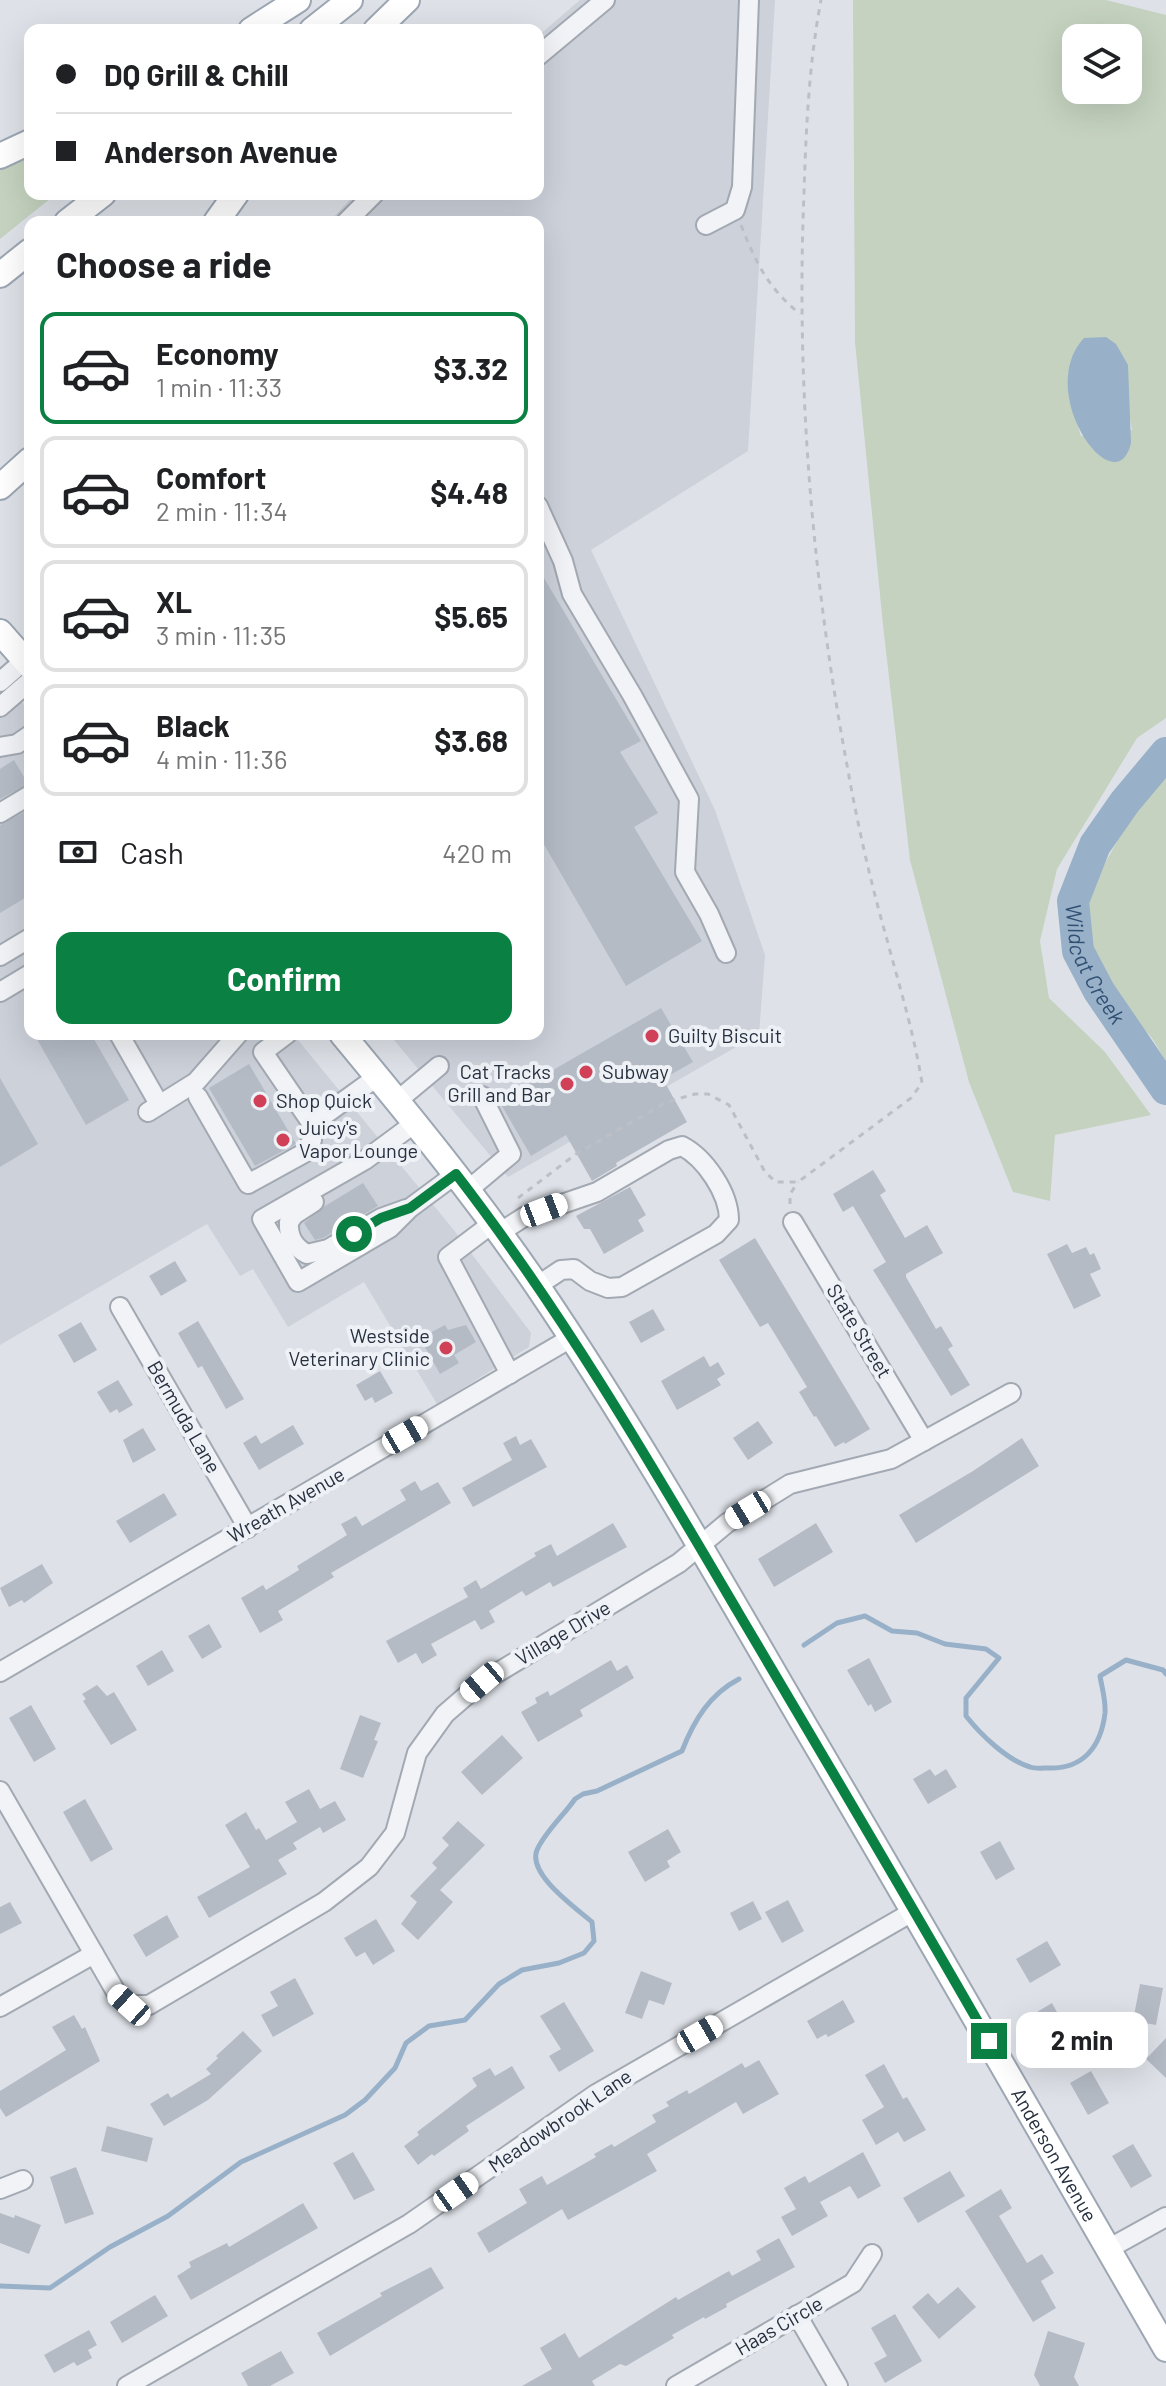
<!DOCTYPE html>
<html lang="en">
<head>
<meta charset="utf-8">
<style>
  :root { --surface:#fff; --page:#f6f6f6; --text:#202124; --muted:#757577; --line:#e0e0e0; --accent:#0b8043 }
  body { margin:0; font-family:Barlow,sans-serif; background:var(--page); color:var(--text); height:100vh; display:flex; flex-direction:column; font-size:30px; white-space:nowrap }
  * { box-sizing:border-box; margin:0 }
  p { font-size:26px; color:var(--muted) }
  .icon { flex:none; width:44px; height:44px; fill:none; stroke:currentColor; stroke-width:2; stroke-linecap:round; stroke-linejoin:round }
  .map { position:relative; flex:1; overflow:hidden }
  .details { position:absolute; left:24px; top:216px; width:520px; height:824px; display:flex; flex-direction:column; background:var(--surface); border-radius:16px; box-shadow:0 8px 32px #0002 }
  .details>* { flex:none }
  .hud { position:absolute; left:24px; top:24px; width:520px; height:176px; border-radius:16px; box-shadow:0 8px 32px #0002; display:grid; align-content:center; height:176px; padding:0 32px; background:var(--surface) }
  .tools { position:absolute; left:1062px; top:24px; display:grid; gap:16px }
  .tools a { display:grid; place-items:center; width:80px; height:80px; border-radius:16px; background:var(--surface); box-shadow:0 8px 32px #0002; font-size:40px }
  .end { position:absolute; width:36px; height:36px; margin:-18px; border:10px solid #0b8043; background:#fff; box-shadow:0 0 0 4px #fff }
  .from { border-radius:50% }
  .bubble { position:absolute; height:56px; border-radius:16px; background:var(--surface); box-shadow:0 8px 32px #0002; font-size:26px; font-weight:700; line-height:56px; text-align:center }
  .car { position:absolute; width:24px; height:48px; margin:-24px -12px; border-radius:10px; box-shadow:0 0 6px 2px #0007; background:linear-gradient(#fff 24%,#345 0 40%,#fff 0 76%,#345 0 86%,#fff 0) }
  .hud b { display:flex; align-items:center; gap:28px; height:76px; font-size:30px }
  .hud b+b { border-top:2px solid var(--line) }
  .hud i { width:20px; height:20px; background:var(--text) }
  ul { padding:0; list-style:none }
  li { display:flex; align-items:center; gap:24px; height:112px; margin:0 16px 12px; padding:0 16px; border:4px solid var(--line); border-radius:16px }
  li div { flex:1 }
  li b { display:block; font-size:30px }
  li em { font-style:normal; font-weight:700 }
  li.current { border-color:var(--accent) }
  li>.icon { width:72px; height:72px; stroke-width:1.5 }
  h2 { padding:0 32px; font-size:36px; line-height:96px }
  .pay { display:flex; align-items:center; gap:20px; height:88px; padding:0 32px; font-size:30px }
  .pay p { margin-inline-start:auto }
  .action { display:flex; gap:16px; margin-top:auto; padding:16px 32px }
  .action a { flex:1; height:92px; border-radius:16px; background:var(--accent); color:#fff; font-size:32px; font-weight:700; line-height:92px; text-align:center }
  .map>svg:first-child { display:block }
</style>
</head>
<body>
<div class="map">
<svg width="1166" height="2386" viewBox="0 0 1166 2386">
  <rect width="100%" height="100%" fill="#dee2e8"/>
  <!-- built -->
  <g fill="#ccd1da">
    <path d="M580,0H775L748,451L591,550L715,810L765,955L759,1034L508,1177L389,1034H538V222H329L355,194H538V36Z"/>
    <path d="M0,675L30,712V1034H293L453,1229L531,1333L529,1347L437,1404L364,1282L288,1327L253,1269L240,1276L207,1224L0,1345Z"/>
  </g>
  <!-- green -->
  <g fill="#c4d2bf" fill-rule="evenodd">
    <path d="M853,0H1106L1166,15V718L1137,738L1057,869L1040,941L1049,998L1105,1052L1151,1115L1055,1135L1050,1201L1013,1192L969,1082L910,860L883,625L855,342ZM1076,38H1128V90H1076ZM1068,373L1129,413L1132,430L1081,436L1069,399Z"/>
    <path d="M30,154V194H56L0,239V168Z"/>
    <path d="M1166,775V1061L1152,1038L1134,1018L1128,1020L1099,983L1091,947L1088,901L1100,872L1133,813L1152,785Z"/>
  </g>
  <!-- water -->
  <path fill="#98b1c9" d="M1106,337L1116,344L1128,365L1131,443C1116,507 1033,393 1084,338Z"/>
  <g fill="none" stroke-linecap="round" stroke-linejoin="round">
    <!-- stream -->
    <g stroke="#98b1c9" stroke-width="5">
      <path d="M804,1645L837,1623L865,1616L892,1631L917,1633L945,1644L986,1649L999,1658L966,1698V1716C981,1735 1007,1760 1030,1767C1035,1769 1043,1768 1049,1768C1083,1769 1101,1747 1105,1713C1106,1701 1102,1688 1100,1676L1126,1660L1163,1670L1166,1674"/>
      <path d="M0,2286L50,2288L110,2247L168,2216L241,2162L345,2115L365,2100L395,2068L406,2043L429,2026L465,2020L499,1984L522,1970L559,1963L584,1953L594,1941L592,1922C576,1908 527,1874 537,1850C545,1832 564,1815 575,1799L583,1794L597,1791L682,1751C694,1720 710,1694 739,1679"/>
    </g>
    <!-- river -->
    <path stroke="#98b1c9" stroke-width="32" id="s1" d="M1166,753L1125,802L1095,845L1073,901L1078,951L1099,991L1166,1089"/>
  </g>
  <!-- building -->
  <g fill="#b5bbc5">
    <path d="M538,568L641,741L620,752L658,813L634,827L702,941L626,986L538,834Z"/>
    <path d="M14,760L28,784L0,799V769Z"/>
    <path d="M30,809V895L0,913V825Z"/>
    <path d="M661,1008L693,1062L663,1079L687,1122L616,1163L617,1166L592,1181L566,1135L531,1156L499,1101Z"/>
    <path d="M34,1034H91L129,1100L86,1125Z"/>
    <path d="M249,1064L296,1144L255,1166L209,1088Z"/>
    <path d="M0,1078L38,1144L0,1167Z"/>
    <path d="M873,1170L886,1191L880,1195L905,1238L927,1225L943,1253L906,1274V1277L936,1329L941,1326L953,1346L948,1349L970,1385L951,1396L873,1270L886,1262L853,1206L843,1212L833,1194Z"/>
    <path d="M363,1183L378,1206L323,1238L315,1240L304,1223L325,1206Z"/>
    <path d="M630,1187L646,1215L638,1220L644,1231L604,1254L590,1229H584L576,1216Z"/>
    <path d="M755,1238L870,1429L845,1444L844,1442L835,1447L816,1416L814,1417L799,1392L807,1387L768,1323L760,1327L719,1260Z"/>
    <path d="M1067,1244L1072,1253L1086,1247L1090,1255L1094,1253L1101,1269L1090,1274L1101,1296L1074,1309L1047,1254Z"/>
    <path d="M175,1261L187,1281L161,1296L149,1276Z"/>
    <path d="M653,1309L665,1330L641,1343L629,1322Z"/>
    <path d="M198,1321L244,1399L226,1409L202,1366L198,1368L178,1333Z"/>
    <path d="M81,1322L97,1350L74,1363L58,1335Z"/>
    <path d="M445,1325L448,1330L466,1325L476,1342L454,1355L459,1363L440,1374L420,1338Z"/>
    <path d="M704,1356L710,1367L718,1362L725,1374L717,1379L721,1385L677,1410L661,1381Z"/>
    <path d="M380,1371L393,1393L375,1403L372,1397L365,1401L356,1385Z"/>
    <path d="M118,1380L133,1405L119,1413L117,1409L110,1413L97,1392Z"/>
    <path d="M758,1421L773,1443L748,1460L733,1438Z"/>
    <path d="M293,1425L304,1444L259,1470L243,1443L256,1435L261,1444Z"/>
    <path d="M143,1428L156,1450L133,1463L123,1440Z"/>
    <path d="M516,1436L520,1445L531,1439L547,1467L473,1507L462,1488L512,1460L503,1443Z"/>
    <path d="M1022,1438L1039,1466L916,1543L899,1515L973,1471Z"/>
    <path d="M415,1481L421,1491L438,1482L451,1503L331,1573L334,1577L278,1611L283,1620L260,1633L241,1598L263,1585L266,1590L299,1570L297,1566L347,1535L341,1524L356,1516L362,1526L406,1500L400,1490Z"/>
    <path d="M164,1493L177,1515L130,1543L116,1521Z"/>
    <path d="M613,1523L627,1547L553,1587L550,1582L526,1596L522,1591L489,1611L495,1622L481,1630L475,1620L431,1644L437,1655L422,1664L416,1653L398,1663L386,1641L468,1597L463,1588L476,1580L481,1589L536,1556L534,1553L551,1544L557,1556Z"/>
    <path d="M816,1523L833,1552L774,1587L758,1559Z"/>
    <path d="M42,1564L53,1583L24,1603L22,1600L9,1607L0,1588Z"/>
    <path d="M209,1624L222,1647L202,1659L188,1636Z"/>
    <path d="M162,1650L174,1671L148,1686L136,1666Z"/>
    <path d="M869,1658L892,1702L875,1712L871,1704L868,1706L847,1670Z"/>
    <path d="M611,1660L617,1671L627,1665L634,1678L580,1710L583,1716L538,1742L521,1712L537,1703L535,1698L548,1691L550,1696Z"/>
    <path d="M97,1685L107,1696L114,1692L137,1730L111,1745L83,1701L86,1699L82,1694Z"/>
    <path d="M31,1705L56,1749L34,1762L9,1718Z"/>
    <path d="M360,1715L381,1723L374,1740L378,1741L363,1778L340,1769Z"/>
    <path d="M502,1735L523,1758L482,1795L461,1772Z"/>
    <path d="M930,1769L935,1776L946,1769L957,1787L928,1804L913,1779Z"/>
    <path d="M309,1789L320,1809L335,1801L346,1820L323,1833L320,1827L293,1843L297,1849L278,1860L287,1874L209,1918L197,1897L250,1867L225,1825L246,1812L256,1830L259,1828L266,1840L297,1822L285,1802Z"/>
    <path d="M85,1799L113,1849L91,1862L63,1812Z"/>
    <path d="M458,1821L485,1845L440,1890L453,1902L418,1940L401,1924L417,1902L410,1896L437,1868L432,1863L449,1845L442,1838Z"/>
    <path d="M668,1829L681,1852L667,1861L670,1867L645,1882L628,1852Z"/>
    <path d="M1000,1841L1015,1869L996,1880L980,1852Z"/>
    <path d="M788,1900L804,1931L782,1943L765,1912Z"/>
    <path d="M753,1901L762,1919L739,1931L730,1913Z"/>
    <path d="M10,1902L22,1923L0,1934V1907Z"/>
    <path d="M167,1915L179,1937L146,1957L133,1935Z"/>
    <path d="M376,1919L395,1951L373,1965L365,1952L356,1957L344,1938Z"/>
    <path d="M1047,1941L1061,1965L1030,1983L1016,1959Z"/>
    <path d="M641,1971L672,1983L664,2005L649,2000L642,2019L625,2013Z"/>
    <path d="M295,1978L314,2014L273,2037L261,2015L278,2006L270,1992Z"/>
    <path d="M1140,1984L1163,1988L1156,2025L1133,2021Z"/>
    <path d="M843,2000L855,2022L828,2037L826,2034L817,2039L807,2021Z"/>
    <path d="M564,2002L594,2051L559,2072L549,2056L561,2049L540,2016Z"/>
    <path d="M1052,2003L1070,2036L1051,2047L1032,2015Z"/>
    <path d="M74,2015L82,2029L85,2027L100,2061L6,2117L0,2108V2091L66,2050L52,2027Z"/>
    <path d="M243,2031L262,2051L208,2100L164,2126L150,2104L168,2093L171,2098L211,2074L206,2069L218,2058L216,2056Z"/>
    <path d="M1166,2038V2078L1146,2059Z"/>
    <path d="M759,2060L779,2094L743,2114L736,2102L647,2154L657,2171L568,2220L562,2209L489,2253L477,2233L527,2203L519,2189L542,2176L547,2185L596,2157L594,2154L612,2144L614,2147L656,2122L652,2115L669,2106L666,2102L687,2090L689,2094L742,2063L745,2068Z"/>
    <path d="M884,2064L903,2099L907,2097L926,2130L904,2142L898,2132L876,2145L862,2120L884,2107L865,2075Z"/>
    <path d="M512,2066L525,2088L466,2126L469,2131L434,2156L432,2154L418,2165L404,2146L419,2135L417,2132L477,2086L472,2078L490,2068L495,2076Z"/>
    <path d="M1091,2071L1109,2103L1088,2115L1070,2083Z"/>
    <path d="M107,2126L153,2138L147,2162L101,2151Z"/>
    <path d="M1133,2144L1152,2176L1131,2188L1112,2156Z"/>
    <path d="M353,2152L375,2190L354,2200L333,2163Z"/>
    <path d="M863,2152L881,2186L858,2199L850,2186L820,2202L828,2216L792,2236L781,2217L796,2209L784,2188L805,2176L809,2183Z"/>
    <path d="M76,2167L94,2214L65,2224L50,2177Z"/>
    <path d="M950,2171L965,2196L918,2223L903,2198Z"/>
    <path d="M1001,2189L1012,2208L999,2216L1027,2263L1042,2254L1054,2273L1041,2281L1056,2308L1033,2322L965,2211Z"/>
    <path d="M303,2203L318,2228L191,2300L177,2276L191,2267L189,2262L227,2243L229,2247Z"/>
    <path d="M0,2213L14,2218L15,2215L41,2225L29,2254L0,2243Z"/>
    <path d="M779,2238L795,2267L726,2304L727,2307L705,2319L704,2317L672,2335L674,2338L626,2366L620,2364L592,2381L595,2386H522L552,2369L540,2348L565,2333L579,2358L676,2297L678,2300L729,2271L732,2276L761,2260L756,2251Z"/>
    <path d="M431,2267L444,2288L330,2356L317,2333L382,2296L380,2293Z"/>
    <path d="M958,2287L976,2307L939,2339L912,2307L928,2293L938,2304Z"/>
    <path d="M155,2295L168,2316L122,2343L110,2322Z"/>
    <path d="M895,2314L922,2361L885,2383L874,2363L887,2356L871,2328Z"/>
    <path d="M89,2330L97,2345L88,2350L92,2358L77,2366L74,2362L54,2373L44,2355Z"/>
    <path d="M1048,2331L1085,2343L1074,2377L1079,2386H1040L1034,2375Z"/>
    <path d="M281,2351L294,2373L270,2386H248L241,2373Z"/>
  </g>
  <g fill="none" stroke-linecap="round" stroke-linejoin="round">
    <!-- minor casing -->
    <g stroke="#a3a9b2" stroke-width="22">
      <g id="minor">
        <path d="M538,56L605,0"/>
        <path d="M346,222L374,194"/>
        <path d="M706,225L735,210L742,187L749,0"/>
        <path d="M538,506L563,561L572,594L632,695L689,799L685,872L709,914L726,953"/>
        <path d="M0,682L25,660"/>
        <path d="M0,707L30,681"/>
        <path d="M0,747L17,744L30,735"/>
        <path d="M0,813L30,795"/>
        <path d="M0,956L30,938"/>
        <path d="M0,992L30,974"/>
        <path d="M119,1034L159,1104"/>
        <path d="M287,1034L263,1052L312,1124L377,1077"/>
        <path d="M198,1097L248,1184L306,1152L312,1140V1124"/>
        <path d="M397,1101L439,1066"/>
        <path d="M148,1112L196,1082L238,1034"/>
        <path d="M415,1123L365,1160L262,1219L298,1282L390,1228L410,1208L456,1174"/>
        <path d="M468,1190L511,1154L482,1096"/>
        <path d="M314,1202L294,1215L289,1222C288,1237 294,1247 307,1254L328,1249L381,1218L406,1209"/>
        <path d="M793,1222L924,1441"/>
        <path d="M493,1223L448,1257L510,1374"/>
        <path d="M499,1233L524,1217L597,1192L669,1150L682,1146C705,1158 729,1193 729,1220L716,1234L622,1287L608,1288L590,1281L574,1269L561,1270L537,1286"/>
        <path d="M120,1307L248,1528"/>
        <path d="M0,1672L571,1338"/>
        <path d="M0,1791L116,1992L129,2005H149L324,1902L369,1867L395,1833L417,1753L445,1714L482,1682L679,1563L727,1523L790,1484L891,1459L1011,1393"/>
        <path d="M0,2007L94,1954"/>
        <path d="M0,2189L23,2180"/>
        <path d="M1108,2249L1166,2217"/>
        <path d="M797,2315L838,2386"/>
        <path d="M127,2386L409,2224L596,2094L914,1911"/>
        <path d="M676,2386L853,2283L872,2254"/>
      </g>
    </g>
    <!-- major casing -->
    <g stroke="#9da7b4" stroke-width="28">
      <g id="major">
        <path d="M251,30L298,0"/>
        <path d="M312,30L350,0"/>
        <path d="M376,30L407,0"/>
        <path d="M0,156L30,142"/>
        <path d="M67,222L103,194"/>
        <path d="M216,222L236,194"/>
        <path d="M0,275L30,251"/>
        <path d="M0,487L30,460"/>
        <path d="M0,632L30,666"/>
        <path id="s2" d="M342,1034C410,1116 478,1199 538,1287C633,1427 717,1575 802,1721C925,1929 1045,2140 1166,2349"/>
      </g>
    </g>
    <!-- path -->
    <g stroke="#bcc0c6" stroke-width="3" stroke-dasharray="6 6" stroke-linecap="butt">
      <path d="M741,225C756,263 768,288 800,314"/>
      <path d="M518,1198L576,1154L667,1102L695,1094H708L729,1105L765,1172L776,1182H798L911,1098L922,1083C914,1033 899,985 886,936C870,880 857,822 847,765C812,577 796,384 804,193C806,129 809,63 821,0"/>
      <path d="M790,1204V1194L798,1182"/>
    </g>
    <!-- minor -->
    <use href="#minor" stroke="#f1f3f6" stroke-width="18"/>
    <!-- major -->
    <use href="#major" stroke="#fff" stroke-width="24"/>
  </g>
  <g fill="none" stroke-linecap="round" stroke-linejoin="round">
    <!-- route -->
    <path stroke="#0b8043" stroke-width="10" d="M354,1234L381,1218L410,1208L456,1174C562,1311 650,1462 738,1612C822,1754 907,1897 989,2041"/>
  </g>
  <!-- markers -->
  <g fill="#d04158" stroke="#eef1f6" stroke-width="3">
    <circle cx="652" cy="1036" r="8"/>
    <circle cx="586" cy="1072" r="8"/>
    <circle cx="567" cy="1084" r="8"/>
    <circle cx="260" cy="1101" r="8"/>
    <circle cx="283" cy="1140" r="8"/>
    <circle cx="446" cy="1348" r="8"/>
  </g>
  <g text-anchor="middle" stroke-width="8" stroke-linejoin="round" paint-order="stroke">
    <!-- poi labels -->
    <g font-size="20" fill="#27303f" stroke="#eef1f6" text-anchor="start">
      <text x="668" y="1043">Guilty Biscuit</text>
      <text x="551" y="1079" text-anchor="end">Cat Tracks<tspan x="551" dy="23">Grill and Bar</tspan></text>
      <text x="602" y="1079">Subway</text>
      <text x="276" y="1108">Shop Quick</text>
      <text x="299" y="1135">Juicy's<tspan x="299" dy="23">Vapor Lounge</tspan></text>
      <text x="430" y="1343" text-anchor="end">Westside<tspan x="430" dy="23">Veterinary Clinic</tspan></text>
    </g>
    <!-- street labels -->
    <g font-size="20" fill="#27303f" stroke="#eef1f6">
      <text transform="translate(859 1331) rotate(59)" y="7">State Street</text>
      <text transform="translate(184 1417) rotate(60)" y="7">Bermuda Lane</text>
      <text transform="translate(286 1505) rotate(-30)" y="7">Wreath Avenue</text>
      <text transform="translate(563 1633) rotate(-31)" y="7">Village Drive</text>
      <text transform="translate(560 2121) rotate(-34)" y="7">Meadowbrook Lane</text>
      <text dy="7" stroke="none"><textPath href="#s2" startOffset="1330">Anderson Avenue</textPath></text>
      <text transform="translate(779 2326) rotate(-30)" y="7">Haas Circle</text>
    </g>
    <!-- water labels -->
    <g font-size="22" font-style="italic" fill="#315074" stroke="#eef1f6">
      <text dy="8" stroke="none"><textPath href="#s1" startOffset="244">Wildcat Creek</textPath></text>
    </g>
  </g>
</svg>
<div class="tools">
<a><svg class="icon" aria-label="layers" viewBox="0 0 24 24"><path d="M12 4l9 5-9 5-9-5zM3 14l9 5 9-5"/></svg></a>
</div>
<i class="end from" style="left:354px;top:1234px"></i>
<i class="end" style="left:989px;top:2041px"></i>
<div class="bubble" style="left:1016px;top:2012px;width:132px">2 min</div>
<i class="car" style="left:544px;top:1210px;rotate:69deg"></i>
<i class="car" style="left:405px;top:1435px;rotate:60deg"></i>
<i class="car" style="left:748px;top:1510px;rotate:239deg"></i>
<i class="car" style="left:482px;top:1682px;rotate:230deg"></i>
<i class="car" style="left:129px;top:2005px;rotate:312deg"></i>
<i class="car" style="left:700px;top:2034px;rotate:60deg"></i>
<i class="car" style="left:456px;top:2192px;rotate:55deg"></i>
<div class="hud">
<b><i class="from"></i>DQ Grill &amp; Chill</b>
<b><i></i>Anderson Avenue</b>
</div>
<section class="details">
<h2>Choose a ride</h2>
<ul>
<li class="current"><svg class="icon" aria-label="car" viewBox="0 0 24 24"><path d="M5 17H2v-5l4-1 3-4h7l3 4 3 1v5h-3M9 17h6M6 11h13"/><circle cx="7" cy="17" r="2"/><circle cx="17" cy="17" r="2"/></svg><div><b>Economy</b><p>1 min · 11:33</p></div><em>$3.32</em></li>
<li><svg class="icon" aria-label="car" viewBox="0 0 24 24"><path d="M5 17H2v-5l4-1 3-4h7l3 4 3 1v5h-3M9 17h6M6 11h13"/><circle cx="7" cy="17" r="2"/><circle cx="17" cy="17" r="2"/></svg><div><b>Comfort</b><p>2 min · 11:34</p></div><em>$4.48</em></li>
<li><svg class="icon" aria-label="car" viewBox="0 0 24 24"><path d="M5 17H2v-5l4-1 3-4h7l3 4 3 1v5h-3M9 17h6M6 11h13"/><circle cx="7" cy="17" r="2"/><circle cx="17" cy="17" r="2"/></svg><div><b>XL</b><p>3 min · 11:35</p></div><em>$5.65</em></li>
<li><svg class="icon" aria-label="car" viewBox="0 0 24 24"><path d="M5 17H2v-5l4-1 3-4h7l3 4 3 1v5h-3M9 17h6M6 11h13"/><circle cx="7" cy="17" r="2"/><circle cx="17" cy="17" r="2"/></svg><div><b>Black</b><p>4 min · 11:36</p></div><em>$3.68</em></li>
</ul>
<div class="pay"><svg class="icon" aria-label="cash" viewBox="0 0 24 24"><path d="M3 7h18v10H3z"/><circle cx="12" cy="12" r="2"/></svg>Cash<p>420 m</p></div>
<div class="action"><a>Confirm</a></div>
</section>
</div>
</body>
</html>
